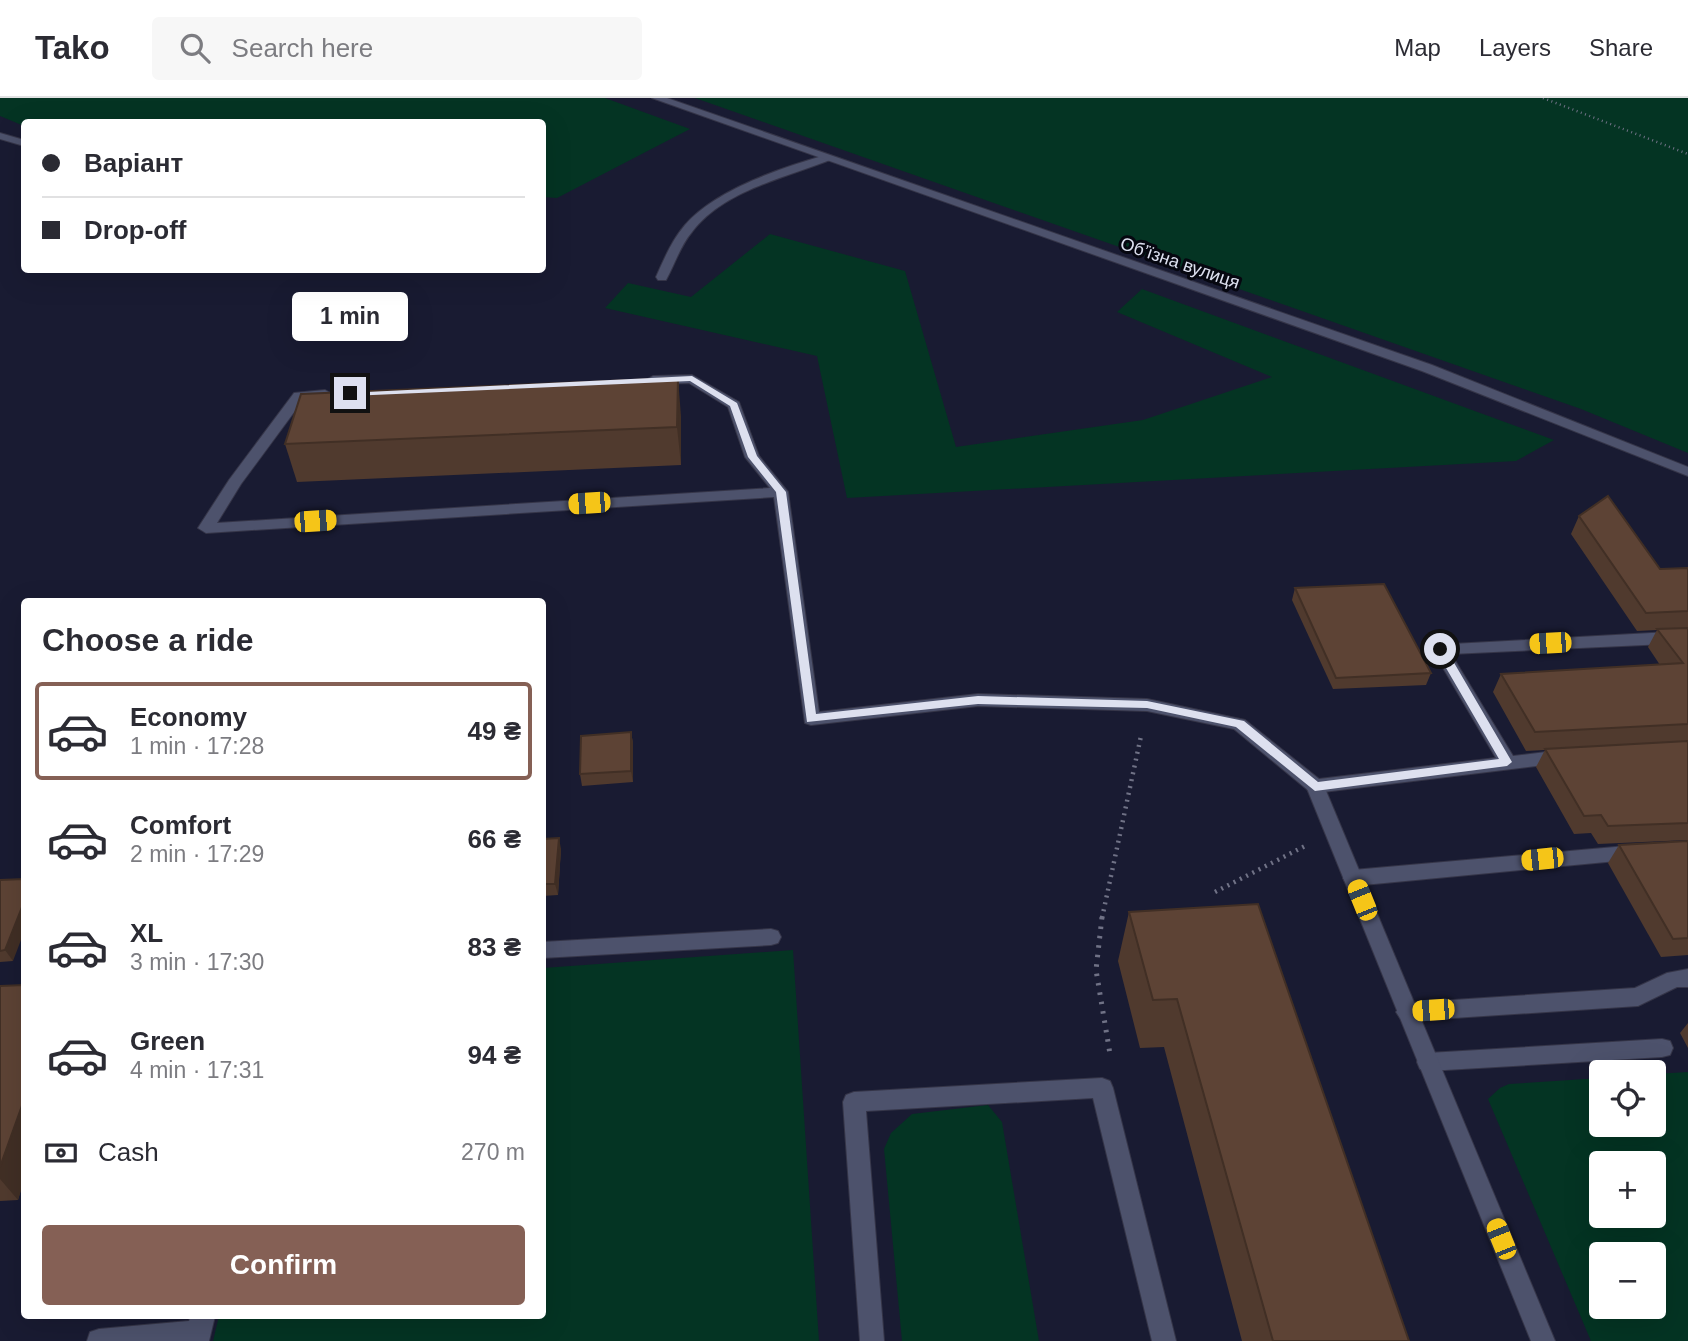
<!DOCTYPE html>
<html lang="en">
<head>
<meta charset="utf-8">
<style>
  :root { --surface:#fff; --page:#f7f7f7; --text:#2b2b33; --muted:#7c7c81; --line:#e1e1e2; --accent:#856055 }
  body { margin:0; font-family:Arial,sans-serif; background:var(--page); color:var(--text); height:100vh; display:flex; flex-direction:column; font-size:26px; white-space:nowrap }
  * { box-sizing:border-box; margin:0 }
  p { font-size:23px; color:var(--muted) }
  .icon { flex:none; width:38px; height:38px; fill:none; stroke:currentColor; stroke-width:2; stroke-linecap:round; stroke-linejoin:round }
  .map { position:relative; flex:1; overflow:hidden }
  .panel { position:absolute; left:21px; top:500px; width:525px; height:721px; display:flex; flex-direction:column; background:var(--surface); border-radius:7px; box-shadow:0 7px 28px #0002 }
  .panel>* { flex:none }
  .banner { position:absolute; left:21px; top:21px; width:525px; height:154px; border-radius:7px; box-shadow:0 7px 28px #0002; display:grid; align-content:center; height:154px; padding:0 21px; background:var(--surface) }
  .controls { position:absolute; left:1589px; top:962px; display:grid; gap:14px }
  .controls a { display:grid; place-items:center; width:77px; height:77px; border-radius:7px; background:var(--surface); box-shadow:0 7px 28px #0002; font-size:35px }
  .end { position:absolute; width:32px; height:32px; margin:-16px; border:9px solid #dde0ef; background:#111; box-shadow:0 0 0 4px #111 }
  .from { border-radius:50% }
  .bubble { position:absolute; height:49px; border-radius:7px; background:var(--surface); box-shadow:0 7px 28px #0002; font-size:23px; font-weight:700; line-height:49px; text-align:center }
  .car { position:absolute; width:21px; height:42px; margin:-21px -10px; border-radius:9px; box-shadow:0 0 5px 2px #0007; background:linear-gradient(#f5c518 24%,#345 0 40%,#f5c518 0 76%,#345 0 86%,#f5c518 0) }
  .banner b { display:flex; align-items:center; gap:24px; height:66px; font-size:26px }
  .banner b+b { border-top:2px solid var(--line) }
  .banner i { width:18px; height:18px; background:var(--text) }
  ul { padding:0; list-style:none }
  li { display:flex; align-items:center; gap:21px; height:98px; margin:0 14px 10px; padding:0 7px; border:4px solid transparent; border-radius:7px }
  li div { flex:1 }
  li b { display:block; font-size:26px }
  li em { font-style:normal; font-weight:700 }
  li.selected { border-color:var(--accent) }
  li>.icon { width:63px; height:63px; stroke-width:1.5 }
  h2 { padding:0 21px; font-size:32px; line-height:84px }
  .pay { display:flex; align-items:center; gap:18px; height:77px; padding:0 21px; font-size:26px }
  .pay p { margin-inline-start:auto }
  .button { display:flex; gap:14px; margin-top:auto; padding:14px 21px }
  .button a { flex:1; height:80px; border-radius:7px; background:var(--accent); color:#fff; font-size:28px; font-weight:700; line-height:80px; text-align:center }
  header { display:flex; align-items:center; gap:42px; box-sizing:border-box; height:98px; padding:0 35px; background:var(--surface); border-bottom:2px solid var(--line) }
  header strong { font-size:33px }
  nav { display:flex; gap:38px; margin-inline-start:auto; font-size:24px }
  .search { width:490px; height:63px; background:var(--page); display:flex; align-items:center; gap:18px; box-sizing:border-box; padding:0 24px; border-radius:7px; color:var(--muted); font-size:26px }
  .map>svg:first-child { display:block }
</style>
</head>
<body>
<header>
<strong>Tako</strong>
<div class="search"><svg class="icon" aria-label="search" viewBox="0 0 24 24"><circle cx="10" cy="10" r="6"/><path d="M15 15l6 6"/></svg>Search here</div>
<nav><a>Map</a><a>Layers</a><a>Share</a></nav>
</header>
<div class="map">
<svg width="1688" height="1243" viewBox="0 0 1688 1243">
  <rect width="100%" height="100%" fill="#191b32"/>
  <!-- green -->
  <g fill="#043423" fill-rule="evenodd">
    <path d="M0,0H605L690,31L557,100L543,99L542,24H24V28L0,18Z"/>
    <path d="M695,0H1688V355L1581,311Z"/>
    <path d="M770,136L905,173L956,349L1143,322L1272,279L1117,214L1142,191L1554,342L1516,363L847,400L817,258L605,210L628,185L691,199Z"/>
    <path d="M793,852L819,1243H213L219,1218H542L543,870Z"/>
    <path d="M1688,974V1243H1591L1488,1001L1500,990L1509,986L1601,980V1027H1654V976ZM1601,1066H1654V1118H1601ZM1601,1157H1654V1209H1601Z"/>
    <path d="M988,1007L1002,1024L1039,1243H902L884,1051L891,1035L912,1016Z"/>
  </g>
  <g fill="none" stroke-linecap="round" stroke-linejoin="round">
    <!-- service casing -->
    <g stroke="#353548" stroke-width="2">
      <g id="service">
        <path d="M826,57L831,60L830,62C784,80 723,93 692,134C680,148 675,166 666,182H658L656,179C664,161 672,142 685,127C715,92 783,69 826,57Z"/>
        <path d="M692,277L739,304L759,358L788,394L819,614L978,596L1147,601L1245,622L1319,681L1496,660L1432,551L1434,547L1688,533V545L1451,556L1513,658L1562,652L1571,659L1568,664L1315,695L1309,693L1234,631L1147,613L978,608L811,627L805,625L774,399L206,435L198,430L229,382L294,295L325,292L332,296L330,299L303,302L241,386L217,425L770,390L745,359L728,309L689,285L653,286L646,282L653,278Z"/>
        <path d="M1638,747L1645,749L1648,754L1645,759L1638,761L1353,788L1346,785L1343,780L1346,775L1353,772Z"/>
        <path d="M771,831L778,833L781,839L778,845L771,847L542,860V844Z"/>
        <path d="M1688,871V889H1677L1638,908L1407,923L1400,920L1396,914L1400,908L1407,905L1635,890L1667,875Z"/>
        <path d="M1662,941L1670,943L1673,950L1670,957L1662,959L1428,973L1420,971L1417,964L1420,957L1428,955Z"/>
        <path d="M1102,980L1110,983L1113,990L1176,1243H1152L1093,1000L866,1013L884,1243H860L843,1004L846,997L854,994Z"/>
        <path d="M191,1218H215L209,1243H87L90,1234L99,1231L189,1223Z"/>
      </g>
    </g>
    <!-- minor casing -->
    <g stroke="#353548" stroke-width="2">
      <g id="minor">
        <path d="M0,35L24,42V48L0,41Z"/>
        <path d="M1315,681L1321,683L1324,688L1555,1243H1531L1306,688L1309,683Z"/>
      </g>
    </g>
    <!-- secondary casing -->
    <g stroke="#353548" stroke-width="2">
      <path id="secondary" d="M652,0H667L1432,267L1688,369V378L1422,273Z"/>
    </g>
    <!-- path-far2 -->
    <path stroke="#707286" stroke-width="2.5" stroke-dasharray="1 3.5" stroke-linecap="butt" d="M1543,0L1688,56"/>
    <!-- path-far1 -->
    <g stroke="#707286" stroke-width="4.5" stroke-dasharray="2 5" stroke-linecap="butt">
      <path d="M1215,794L1305,748"/>
      <path d="M1102,820L1141,638"/>
    </g>
    <!-- path -->
    <path stroke="#707286" stroke-width="5" stroke-dasharray="2.5 7" stroke-linecap="butt" d="M1102,819L1096,872L1110,956"/>
    <!-- service -->
    <use href="#service" fill="#4d526c" fill-rule="evenodd"/>
    <!-- minor -->
    <use href="#minor" fill="#4d526c" fill-rule="evenodd"/>
    <!-- secondary -->
    <use href="#secondary" fill="#4d526c" fill-rule="evenodd"/>
  </g>
  <!-- wall -->
  <g fill="#503a2e">
    <path d="M681,318V367L297,384L285,346Z"/>
    <path d="M1579,418L1660,471L1688,470V742L1598,746L1591,735L1574,736L1536,669L1545,652L1526,653L1493,594L1501,576L1660,567L1648,549L1657,532L1637,533L1571,436Z"/>
    <path d="M1295,490L1431,575L1426,587L1333,591L1292,502Z"/>
    <path d="M631,634L633,645V684L582,688L580,676Z"/>
    <path d="M542,741L561,751L558,797L542,798Z"/>
    <path d="M1688,743V857L1661,859L1608,765L1619,747Z"/>
    <path d="M0,782L13,863L0,864Z"/>
    <path d="M1129,814L1409,1243H1242L1164,949L1140,950L1118,863Z"/>
    <path d="M24,887V1082L18,1102L0,1103V888Z"/>
    <path d="M1688,925V950L1680,935Z"/>
  </g>
  <!-- shaded-wall -->
  <g fill="#412f25">
    <path d="M678,280L681,318V367L677,329Z"/>
    <path d="M631,634L633,645V684L631,673Z"/>
    <path d="M559,740L561,751L558,797L555,786Z"/>
    <path d="M24,804V834L13,863L5,852Z"/>
    <path d="M24,1002V1082L18,1102L0,1081V1069Z"/>
  </g>
  <!-- building -->
  <g fill="#5d4335" stroke="#412f25" stroke-width="2">
    <path d="M678,280L677,329L285,346L301,296Z"/>
    <path d="M1608,398L1660,471L1688,470V513L1646,515L1579,418Z"/>
    <path d="M1384,486L1431,575L1336,580L1295,490Z"/>
    <path d="M1688,530V626L1535,634L1501,576L1683,565L1657,531Z"/>
    <path d="M631,634V673L580,676L581,638Z"/>
    <path d="M1688,643V725L1608,728L1601,717L1584,718L1545,651Z"/>
    <path d="M559,740L555,786H542V741Z"/>
    <path d="M1688,743V840L1673,841L1619,747Z"/>
    <path d="M24,781V804L5,852L0,853V782Z"/>
    <path d="M1258,806L1409,1243H1273L1177,901L1153,902L1129,814Z"/>
    <path d="M24,887V1002L0,1069V888Z"/>
  </g>
  <!-- route -->
  <path fill="#dde0ef" d="M692,278L737,305L757,358L786,394L816,616L978,598L1147,603L1244,623L1318,684L1499,661L1435,551L1440,547L1446,551L1512,664L1507,668L1315,693L1236,629L1147,610L978,606L807,624L776,394L748,359L730,308L690,283L350,298L346,295Z"/>
  <g text-anchor="middle" stroke-width="6" stroke-linejoin="round" paint-order="stroke">
    <!-- far-street labels -->
    <g font-size="18" fill="#dde0ef" stroke="#060710">
      <text transform="translate(1180 165) rotate(19)" y="6">Об’їзна вулиця</text>
    </g>
  </g>
</svg>
<div class="controls">
<a><svg class="icon" aria-label="locate" viewBox="0 0 24 24"><circle cx="12" cy="12" r="6"/><path d="M12 2v4M12 18v4M2 12h4M18 12h4"/></svg></a>
<a>+</a>
<a>−</a>
</div>
<i class="end from" style="left:1440px;top:551px"></i>
<i class="end" style="left:350px;top:295px"></i>
<div class="bubble" style="left:292px;top:194px;width:116px">1 min</div>
<i class="car" style="left:589px;top:405px;rotate:266deg"></i>
<i class="car" style="left:315px;top:423px;rotate:86deg"></i>
<i class="car" style="left:1550px;top:545px;rotate:267deg"></i>
<i class="car" style="left:1542px;top:761px;rotate:264deg"></i>
<i class="car" style="left:1362px;top:802px;rotate:338deg"></i>
<i class="car" style="left:1433px;top:912px;rotate:266deg"></i>
<i class="car" style="left:1501px;top:1141px;rotate:338deg"></i>
<div class="banner">
<b><i class="from"></i>Варіант</b>
<b><i></i>Drop-off</b>
</div>
<section class="panel">
<h2>Choose a ride</h2>
<ul>
<li class="selected"><svg class="icon" aria-label="car" viewBox="0 0 24 24"><path d="M5 17H2v-5l4-1 3-4h7l3 4 3 1v5h-3M9 17h6M6 11h13"/><circle cx="7" cy="17" r="2"/><circle cx="17" cy="17" r="2"/></svg><div><b>Economy</b><p>1 min · 17:28</p></div><em>49 ₴</em></li>
<li><svg class="icon" aria-label="car" viewBox="0 0 24 24"><path d="M5 17H2v-5l4-1 3-4h7l3 4 3 1v5h-3M9 17h6M6 11h13"/><circle cx="7" cy="17" r="2"/><circle cx="17" cy="17" r="2"/></svg><div><b>Comfort</b><p>2 min · 17:29</p></div><em>66 ₴</em></li>
<li><svg class="icon" aria-label="car" viewBox="0 0 24 24"><path d="M5 17H2v-5l4-1 3-4h7l3 4 3 1v5h-3M9 17h6M6 11h13"/><circle cx="7" cy="17" r="2"/><circle cx="17" cy="17" r="2"/></svg><div><b>XL</b><p>3 min · 17:30</p></div><em>83 ₴</em></li>
<li><svg class="icon" aria-label="car" viewBox="0 0 24 24"><path d="M5 17H2v-5l4-1 3-4h7l3 4 3 1v5h-3M9 17h6M6 11h13"/><circle cx="7" cy="17" r="2"/><circle cx="17" cy="17" r="2"/></svg><div><b>Green</b><p>4 min · 17:31</p></div><em>94 ₴</em></li>
</ul>
<div class="pay"><svg class="icon" aria-label="cash" viewBox="0 0 24 24"><path d="M3 7h18v10H3z"/><circle cx="12" cy="12" r="2"/></svg>Cash<p>270 m</p></div>
<div class="button"><a>Confirm</a></div>
</section>
</div>
</body>
</html>
